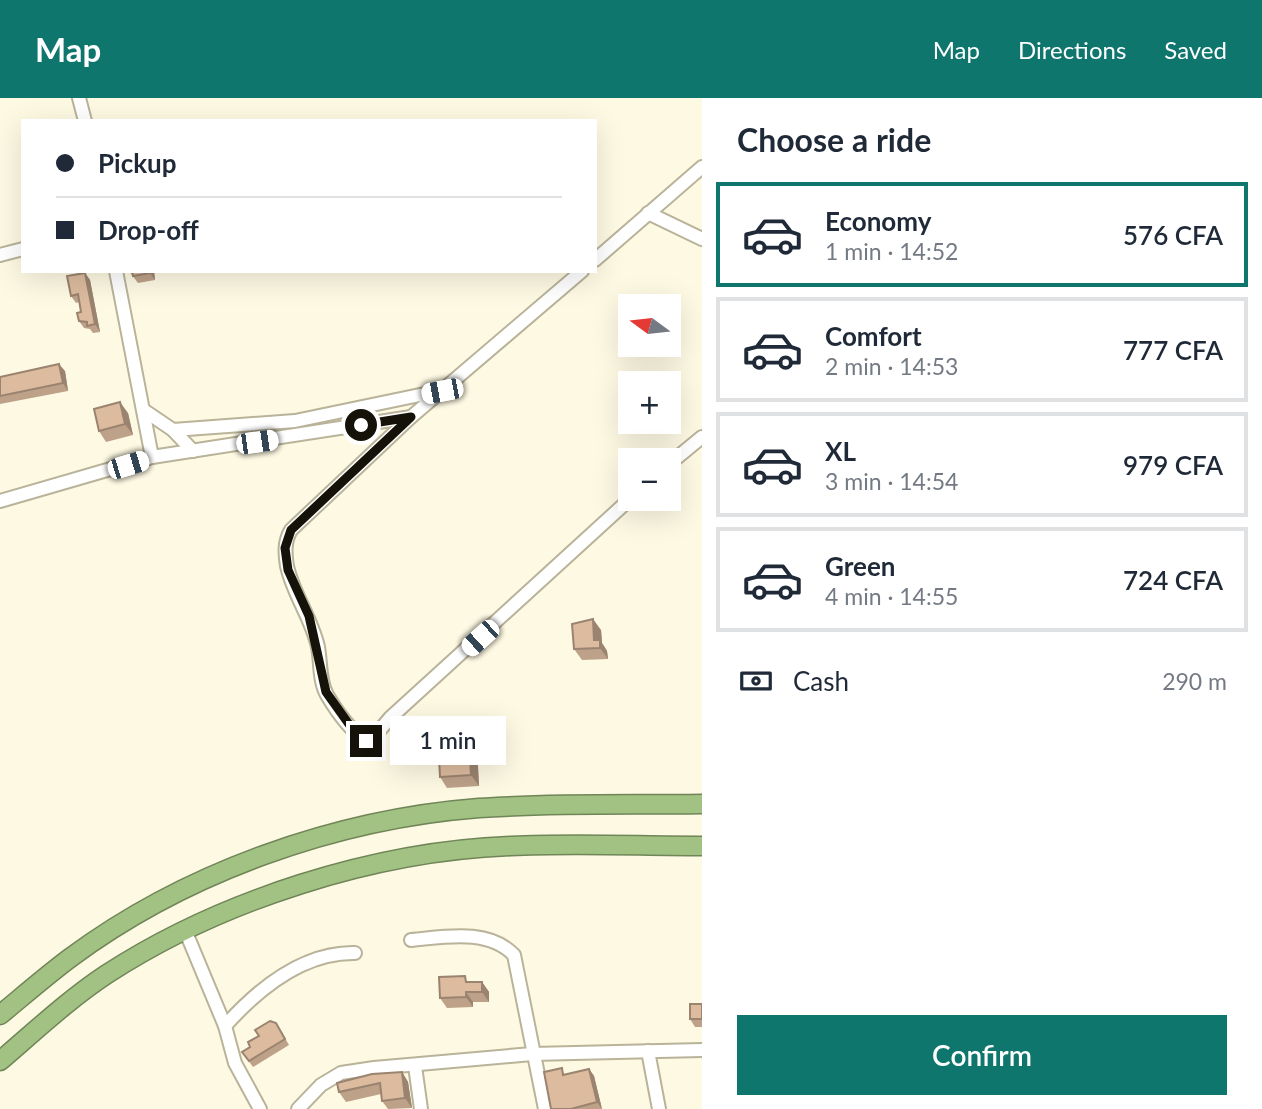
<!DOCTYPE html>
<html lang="en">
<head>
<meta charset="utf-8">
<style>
  :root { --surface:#fff; --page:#f6f6f7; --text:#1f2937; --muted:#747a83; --line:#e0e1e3; --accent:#0f766e }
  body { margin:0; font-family:Lato,sans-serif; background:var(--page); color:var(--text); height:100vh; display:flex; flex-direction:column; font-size:26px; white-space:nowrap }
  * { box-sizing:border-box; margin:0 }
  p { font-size:23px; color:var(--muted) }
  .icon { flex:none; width:38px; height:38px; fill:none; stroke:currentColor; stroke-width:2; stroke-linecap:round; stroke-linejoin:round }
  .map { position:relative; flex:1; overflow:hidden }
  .panel { display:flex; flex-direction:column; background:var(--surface); width:560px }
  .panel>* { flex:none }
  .guide { position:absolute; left:21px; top:21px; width:576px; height:154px; border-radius:0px; box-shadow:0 7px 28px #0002; display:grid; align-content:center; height:154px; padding:0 35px; background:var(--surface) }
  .needle { width:46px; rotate:285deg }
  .controls { position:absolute; left:618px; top:196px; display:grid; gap:14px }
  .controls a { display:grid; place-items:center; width:63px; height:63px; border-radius:0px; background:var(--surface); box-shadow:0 7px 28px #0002; font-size:35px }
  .end { position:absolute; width:32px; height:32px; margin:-16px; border:9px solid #151309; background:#fff; box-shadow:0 0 0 4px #fff }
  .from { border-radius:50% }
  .bubble { position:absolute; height:49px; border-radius:0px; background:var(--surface); box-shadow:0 7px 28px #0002; font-size:23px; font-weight:600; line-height:49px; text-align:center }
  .car { position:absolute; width:21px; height:42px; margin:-21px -10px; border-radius:9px; box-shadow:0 0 5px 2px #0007; background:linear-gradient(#fff 24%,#345 0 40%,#fff 0 76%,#345 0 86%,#fff 0) }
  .guide b { display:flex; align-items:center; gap:24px; height:66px; font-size:26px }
  .guide b+b { border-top:2px solid var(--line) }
  .guide i { width:18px; height:18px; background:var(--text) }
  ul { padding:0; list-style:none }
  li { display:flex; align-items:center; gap:21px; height:105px; margin:0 14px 10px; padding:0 21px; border:4px solid var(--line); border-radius:0px }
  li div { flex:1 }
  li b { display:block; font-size:26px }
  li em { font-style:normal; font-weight:600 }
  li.active { border-color:var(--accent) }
  li>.icon { width:63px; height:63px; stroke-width:1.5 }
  h2 { padding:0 35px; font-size:32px; line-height:84px }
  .pay { display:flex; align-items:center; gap:18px; height:77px; padding:0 35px; font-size:26px }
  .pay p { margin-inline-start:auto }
  .action { display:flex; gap:14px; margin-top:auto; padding:14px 35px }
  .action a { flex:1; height:80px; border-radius:0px; background:var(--accent); color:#fff; font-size:28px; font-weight:600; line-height:80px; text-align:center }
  header { display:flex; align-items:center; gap:42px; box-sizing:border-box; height:98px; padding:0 35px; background:var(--accent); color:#fff }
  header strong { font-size:33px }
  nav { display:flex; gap:38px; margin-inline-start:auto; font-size:24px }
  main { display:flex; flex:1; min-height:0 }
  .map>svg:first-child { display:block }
</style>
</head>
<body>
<header>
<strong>Map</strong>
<nav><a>Map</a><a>Directions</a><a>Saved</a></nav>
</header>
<main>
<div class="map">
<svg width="702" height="1011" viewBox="0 0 702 1011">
  <rect width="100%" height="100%" fill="#fef9e3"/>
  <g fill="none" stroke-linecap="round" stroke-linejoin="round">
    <!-- minor casing -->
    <g stroke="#b9b399" stroke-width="16">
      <g id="minor">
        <path d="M79,0L85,23"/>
        <path d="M648,115L702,141"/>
        <path d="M0,157L23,151"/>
        <path d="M595,162L702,69"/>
        <path d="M116,173L152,359L411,319"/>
        <path d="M582,173L411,319L291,432C284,444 285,455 287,468C293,496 312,521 318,549C321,565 319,583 327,597C337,614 350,632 366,643L374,639L390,620L630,401"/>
        <path d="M145,313L173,332L193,353"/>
        <path d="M173,332L295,323L439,293"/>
        <path d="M668,367L702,339"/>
        <path d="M0,403L152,359"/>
        <path d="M185,832L225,928"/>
        <path d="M411,842C445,839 488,830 514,857L545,1011"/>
        <path d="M648,953L659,1011"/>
        <path d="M415,968L421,1011"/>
        <path d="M260,1011L235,965L225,928C258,891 303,854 355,855"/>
        <path d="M298,1011L321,987L341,975L374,970L532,956L702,952"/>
      </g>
    </g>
    <!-- highway casing -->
    <g stroke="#708558" stroke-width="21">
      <g id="highway">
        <path d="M0,917C23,898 46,878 70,860C186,774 336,721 479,710C553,705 628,707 702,706"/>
        <path d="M0,963C34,934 69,901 107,876C221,802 375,753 511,748C575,745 639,748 702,748"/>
      </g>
    </g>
    <!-- minor -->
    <use href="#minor" stroke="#fff" stroke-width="12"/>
    <!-- highway -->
    <use href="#highway" stroke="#a1c282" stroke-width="18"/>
  </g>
  <!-- wall -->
  <g fill="#bda189">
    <path d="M129,173H154L155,182L138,185Z"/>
    <path d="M85,175L90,182L100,234L93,235L90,231L84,230L79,223L81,214L79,204L76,205L71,198Z"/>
    <path d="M65,273L68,293L0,306V279Z"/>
    <path d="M128,315L133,337L106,344L99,333Z"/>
    <path d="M601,532L602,545L607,553L608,561L582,562L574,551Z"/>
    <path d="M477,650L479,688L447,690L440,679Z"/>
    <path d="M470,884H482L489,894V904H473V909L447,910L440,900Z"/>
    <path d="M702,906V929H695L690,921Z"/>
    <path d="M276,925L289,947L253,969L242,954L250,949L259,938Z"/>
    <path d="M589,971L594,978L602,1011H551L566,976Z"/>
    <path d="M402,974L408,984L412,1010L388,1011L382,1003L381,996L346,1004L339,994Z"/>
  </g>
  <!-- shaded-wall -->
  <g fill="#9a836f">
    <path d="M150,173H154L155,182L150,175Z"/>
    <path d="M85,175L90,182L100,234L95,226Z"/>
    <path d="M59,266L65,273L68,293L63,285Z"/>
    <path d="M120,304L128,315L133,337L125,326Z"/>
    <path d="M593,521L601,532L602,545L607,553L608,561L594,542Z"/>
    <path d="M469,640L477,650L479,688L471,677Z"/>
    <path d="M482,884L489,894V904L482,894Z"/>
    <path d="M466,894L473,904V909L466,899Z"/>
    <path d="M589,971L594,978L602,1011L597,1004Z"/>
    <path d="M402,974L408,984L412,1010L405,1000Z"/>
  </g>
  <!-- building -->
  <g fill="#dcbb9f" stroke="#9a836f" stroke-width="2">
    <path d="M132,173H150V175L133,178Z"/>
    <path d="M85,175L95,226L87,228V224L79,223L77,215L81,214L78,196L71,198L67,178Z"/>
    <path d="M59,266L63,285L0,298V279Z"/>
    <path d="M120,304L125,326L99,333L94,311Z"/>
    <path d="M593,521L594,542H600V550L574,551L572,526Z"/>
    <path d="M469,640L471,677L440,679L438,642Z"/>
    <path d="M465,878L466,884H482V894H466V899L440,900L439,879Z"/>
    <rect x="690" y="906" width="12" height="15"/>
    <path d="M270,923L276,925L285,941L249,963L242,954L250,949L248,944L259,938L255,932Z"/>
    <path d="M562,970L563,977L589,971L597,1004L571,1011H551L544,974Z"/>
    <path d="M402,974L405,1000L382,1003L380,985L339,994L337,985L372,976Z"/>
  </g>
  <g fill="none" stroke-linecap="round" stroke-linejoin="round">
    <!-- route -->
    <path stroke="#151309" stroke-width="9" d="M361,327L411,319L291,432L285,450L288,472L309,518L326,594L356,636L366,643"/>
  </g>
</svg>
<div class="controls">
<a><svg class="needle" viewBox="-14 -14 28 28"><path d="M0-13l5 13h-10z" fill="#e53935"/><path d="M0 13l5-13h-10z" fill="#747a83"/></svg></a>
<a>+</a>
<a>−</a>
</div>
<i class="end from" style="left:361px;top:327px"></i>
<i class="end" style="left:366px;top:643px"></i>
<div class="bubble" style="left:390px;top:618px;width:116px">1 min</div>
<i class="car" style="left:442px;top:293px;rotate:259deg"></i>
<i class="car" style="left:257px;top:344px;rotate:82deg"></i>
<i class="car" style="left:128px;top:367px;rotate:73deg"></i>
<i class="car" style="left:480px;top:540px;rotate:228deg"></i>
<div class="guide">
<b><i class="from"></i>Pickup</b>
<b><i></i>Drop-off</b>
</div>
</div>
<section class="panel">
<h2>Choose a ride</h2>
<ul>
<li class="active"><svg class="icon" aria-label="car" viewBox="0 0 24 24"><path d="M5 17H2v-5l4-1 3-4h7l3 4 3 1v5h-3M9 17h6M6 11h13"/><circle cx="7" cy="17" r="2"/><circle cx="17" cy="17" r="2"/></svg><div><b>Economy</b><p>1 min · 14:52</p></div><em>576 CFA</em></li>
<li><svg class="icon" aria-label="car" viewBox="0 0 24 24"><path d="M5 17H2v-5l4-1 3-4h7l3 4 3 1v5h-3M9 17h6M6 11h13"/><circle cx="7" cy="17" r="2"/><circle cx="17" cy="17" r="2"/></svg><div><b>Comfort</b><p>2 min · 14:53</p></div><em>777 CFA</em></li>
<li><svg class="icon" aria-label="car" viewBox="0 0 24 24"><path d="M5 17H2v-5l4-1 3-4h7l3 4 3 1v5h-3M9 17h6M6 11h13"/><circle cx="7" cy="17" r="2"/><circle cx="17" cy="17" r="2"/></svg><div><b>XL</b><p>3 min · 14:54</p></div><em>979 CFA</em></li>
<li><svg class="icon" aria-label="car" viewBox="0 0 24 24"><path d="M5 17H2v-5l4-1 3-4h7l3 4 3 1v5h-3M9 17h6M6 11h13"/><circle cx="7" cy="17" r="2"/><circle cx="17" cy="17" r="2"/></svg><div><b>Green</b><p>4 min · 14:55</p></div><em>724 CFA</em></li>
</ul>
<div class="pay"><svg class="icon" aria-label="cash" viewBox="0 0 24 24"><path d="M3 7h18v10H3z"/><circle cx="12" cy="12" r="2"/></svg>Cash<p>290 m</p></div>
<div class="action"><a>Confirm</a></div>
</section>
</main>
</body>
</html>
